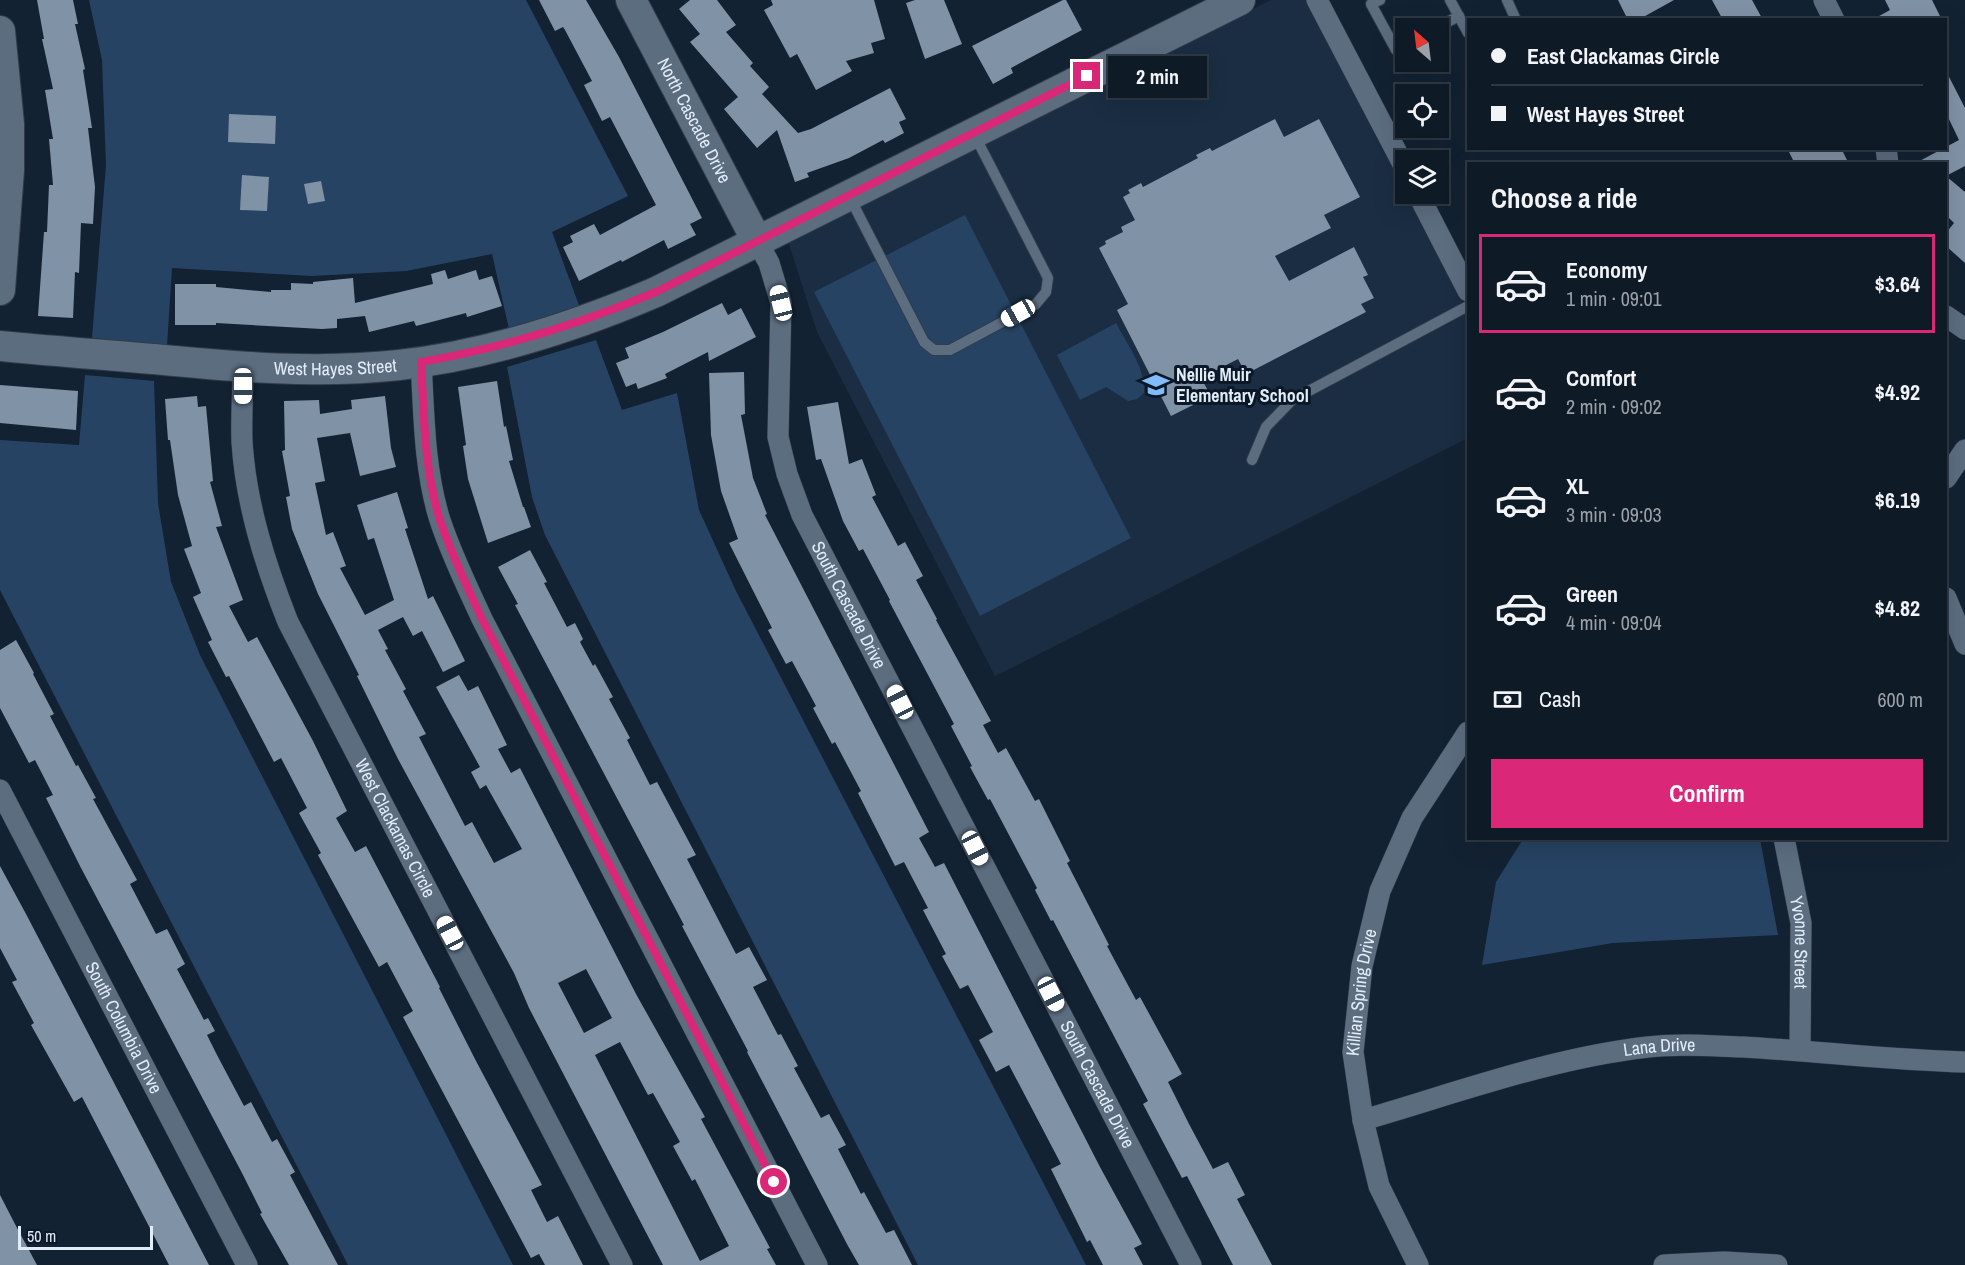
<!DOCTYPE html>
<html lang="en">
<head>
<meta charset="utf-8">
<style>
  :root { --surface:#0e1a26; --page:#17232e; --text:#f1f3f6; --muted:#9ba1a7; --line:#2e3843; --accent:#db2777 }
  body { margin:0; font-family:"Archivo Narrow",sans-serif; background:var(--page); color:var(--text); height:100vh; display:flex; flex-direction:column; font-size:22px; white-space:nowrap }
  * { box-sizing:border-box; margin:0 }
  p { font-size:20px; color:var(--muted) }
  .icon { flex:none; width:33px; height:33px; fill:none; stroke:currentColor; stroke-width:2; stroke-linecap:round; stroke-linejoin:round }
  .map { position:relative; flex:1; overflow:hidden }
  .side { position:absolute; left:1467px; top:162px; width:480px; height:678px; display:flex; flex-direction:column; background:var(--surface); border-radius:0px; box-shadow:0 6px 24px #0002,0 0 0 2px var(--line) }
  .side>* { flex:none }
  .hud { position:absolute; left:1467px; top:18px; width:480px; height:132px; border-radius:0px; box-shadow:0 6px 24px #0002,0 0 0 2px var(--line); display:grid; align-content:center; height:132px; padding:0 24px; background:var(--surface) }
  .needle { width:39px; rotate:332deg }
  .buttons { position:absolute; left:1395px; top:18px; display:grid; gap:12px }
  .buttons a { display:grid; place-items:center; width:54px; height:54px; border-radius:0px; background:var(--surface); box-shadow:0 6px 24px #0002,0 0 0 2px var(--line); font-size:30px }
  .scale { position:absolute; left:18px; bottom:15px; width:135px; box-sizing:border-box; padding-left:6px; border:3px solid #e2ecf7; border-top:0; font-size:16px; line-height:21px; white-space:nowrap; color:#e2ecf7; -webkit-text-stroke:4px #0a1828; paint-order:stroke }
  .end { position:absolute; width:27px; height:27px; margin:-14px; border:8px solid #db2777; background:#fff; box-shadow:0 0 0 3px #fff }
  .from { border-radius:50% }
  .bubble { position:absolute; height:42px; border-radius:0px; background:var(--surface); box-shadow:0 6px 24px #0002,0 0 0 2px var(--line); font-size:20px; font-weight:700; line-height:42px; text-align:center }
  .car { position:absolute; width:18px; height:36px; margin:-18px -9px; border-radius:8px; box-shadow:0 0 4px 2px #0007; background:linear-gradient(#fff 24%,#345 0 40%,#fff 0 76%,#345 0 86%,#fff 0) }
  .hud b { display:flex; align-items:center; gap:21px; height:57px; font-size:22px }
  .hud b+b { border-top:2px solid var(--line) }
  .hud i { width:15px; height:15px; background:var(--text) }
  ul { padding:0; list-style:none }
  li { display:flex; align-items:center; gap:18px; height:99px; margin:0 12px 9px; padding:0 12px; border:3px solid transparent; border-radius:0px }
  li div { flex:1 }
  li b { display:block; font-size:22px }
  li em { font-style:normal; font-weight:700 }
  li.current { border-color:var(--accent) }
  li>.icon { width:54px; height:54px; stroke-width:1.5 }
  h2 { padding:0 24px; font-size:27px; line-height:72px }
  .pay { display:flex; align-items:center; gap:15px; height:66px; padding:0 24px; font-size:22px }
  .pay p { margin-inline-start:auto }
  .primary-button { display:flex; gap:12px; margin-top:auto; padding:12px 24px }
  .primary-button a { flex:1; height:69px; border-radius:0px; background:var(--accent); color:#fff; font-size:24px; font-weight:700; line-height:69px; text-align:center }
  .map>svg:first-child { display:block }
</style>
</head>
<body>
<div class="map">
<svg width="1965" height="1265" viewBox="0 0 1965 1265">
  <rect width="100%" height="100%" fill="#132232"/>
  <!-- built -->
  <path fill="#1a2d42" d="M1271,0H1308L1405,189L1406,194H1408L1468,312V438L995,676L817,332L788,241Z"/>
  <!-- green -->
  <g fill="#264363">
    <path d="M89,0H526L628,196L552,232L580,308L509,329L492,254L406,271L312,276L172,268L167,346L92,338L106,165L102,60Z"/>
    <path d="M965,215L1131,538L980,616L814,292Z"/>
    <path d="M1116,323C1127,344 1146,369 1144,393L1137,399L1128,401L1106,387L1080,400L1057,355Z"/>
    <path d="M596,340L622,410L677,393L699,510L736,591L1086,1265H918L545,535L532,497L507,367Z"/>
    <path d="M85,375L154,381L158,503L171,582L200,655L513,1265H348L0,590V440L79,445Z"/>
    <path d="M1523,839H1760L1778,935L1613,943L1482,965L1496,882Z"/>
  </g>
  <!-- building -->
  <g fill="#8092a6" fill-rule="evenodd">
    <path d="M37,0H73L78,24H75L85,69L83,70L92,128H88L95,187L93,224L81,223L79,273L75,272L73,318L38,316L44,232H47L49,185H53L49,139H53L45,90L53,89L42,39H44Z"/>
    <path d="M539,0H586L619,57L702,218L690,224L696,235L668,249L664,240L622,262L621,260L579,281L563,247L573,242L570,236L594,224L600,235L656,205L610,117L602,121L584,85L592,81L565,30L563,27L555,31Z"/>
    <path d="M690,0H717L736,25L726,32L753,63L750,66L769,87L762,94L798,133L811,129L890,88L906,119L899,122L904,133L885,143L883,140L849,158L807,173L809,177L795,182L777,130L757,148L724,109L738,97L690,42L700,34L679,9Z"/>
    <path d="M771,0H874L885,39L871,43L874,53L846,61L852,71L816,90L797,54L790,58L764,10L773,5Z"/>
    <path d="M915,0H944L962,44L925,59L906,3Z"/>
    <path d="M1063,0H1066L1082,30L1011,68L1013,73L993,84L972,46Z"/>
    <path d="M1618,0H1674L1638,20H1628Z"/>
    <path d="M1712,0H1752L1763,20H1723Z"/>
    <path d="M1885,0H1932L1942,20H1872L1890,10Z"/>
    <path d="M1946,71L1965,108V166L1946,176L1965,192V263L1946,246V233L1954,223L1946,215V164H1914L1959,140L1946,113Z"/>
    <path d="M229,114L276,116L275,144L228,142Z"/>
    <path d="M1275,119L1284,137L1319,119L1360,197L1324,215L1331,228L1275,256L1289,281L1354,247L1368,275L1363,277L1374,298L1361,304L1366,312L1246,374L1238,359L1201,378L1211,396L1171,416L1117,310L1128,304L1099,248L1106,244L1105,241L1123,232L1121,227L1135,220L1123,197L1130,193L1128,190L1141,183L1143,187L1198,158L1196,155L1210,148L1212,151Z"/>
    <path d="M1787,148H1841L1849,164H1795Z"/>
    <path d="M242,175L269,177L267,211L240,210Z"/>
    <path d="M321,181L325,201L308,204L304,184Z"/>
    <path d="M445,270L448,279L476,270L479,280L492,276L502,306L467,317L466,313L416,326L414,321L369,332L365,316L337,319V328L322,329L216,323V325H175V284H216V287L271,292V290H291V283L313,284V282L353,278L355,303L433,284L431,274Z"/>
    <path d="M722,303L728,315L741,308L756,337L709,361L708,352L665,374L667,378L638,389L636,383L626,387L616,363L629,358L625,348L663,332Z"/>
    <path d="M744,372L745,414L741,415L753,478L767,514L765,515L929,832L919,838L935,867L944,863L1100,1167L1142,1244L1134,1248L1143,1265H1103L1090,1240L1087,1242L1051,1169L1061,1164L1009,1065L996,1072L979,1040L993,1032L968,985L960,989L942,956L946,954L923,910L928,908L904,862L895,866L858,793L861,791L835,742L832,744L813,708L816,706L792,661L786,664L768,630L772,628L729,543L738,539L721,491L711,435L709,373Z"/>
    <path d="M497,381L504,427L506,426L513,460L509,461L523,507H524L531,527L488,543L468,479L463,446L466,445L458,387Z"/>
    <path d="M0,385L78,391L76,430L0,423Z"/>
    <path d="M197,396L198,407L206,406L213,481L210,482L222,526L216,527L243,600L229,606L248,642L257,637L313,741L347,811L336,818L355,852L366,846L440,987L439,988L476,1061L542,1185L531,1190L547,1222L558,1216L583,1265H545L539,1254L531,1258L403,1017L413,1011L387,962L379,967L318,855L321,853L299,813L307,808L281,758L274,762L229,676L226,677L208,642L212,640L193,597L201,593L184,549L192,546L178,495L170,440H168L165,399Z"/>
    <path d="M385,396L391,448L396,467L360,476L350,433L317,438L325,481L315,483L326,535L333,532L346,566L340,568L365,615L394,600L374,538L368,540L357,505L397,492L408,528L405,529L428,599L433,596L465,661L443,672L422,631L413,636L403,617L378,630L388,649L385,650L406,689L403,691L426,734L419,737L465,826L472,822L494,863L522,849L486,785L480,789L471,772L480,767L436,687L459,675L468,691L478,686L507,745L498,749L511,773L520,768L636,994L705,1117L701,1119L770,1248L767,1249L776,1265H663L529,1008L514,973L398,759L357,676L359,675L318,594L292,529L286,497L290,496L282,451L285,450L284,401L319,400L320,414L352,409L351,400ZM586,969L612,1018L584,1033L558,983ZM620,1042L648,1095L653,1093L680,1142L673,1146L692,1181L695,1179L729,1246L700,1261L595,1055Z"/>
    <path d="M838,402L849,464L862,459L876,495L872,497L898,546L905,542L923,576L916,580L937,619L936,620L991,721L983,725L998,753L1006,748L1035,801L1039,799L1070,861L1067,863L1109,945L1107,946L1136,1000L1140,997L1182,1074L1168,1082L1189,1124L1213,1169L1228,1162L1245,1195L1237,1199L1272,1265H1233L1187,1176L1182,1178L1143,1104L1148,1101L1053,920L1051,921L1035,890L1037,888L990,799L988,800L970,767L972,766L951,726L954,724L889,601L890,600L863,549L859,551L843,521L821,459L816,460L807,407Z"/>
    <path d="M530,550L547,582L544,583L567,627L575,623L583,639L580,642L593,666L595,664L613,697L609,699L630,738L627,740L650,785L657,782L696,855L687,859L736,954L749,947L767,980L753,987L778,1035L781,1034L798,1066L794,1068L821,1118L829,1114L846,1145L838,1149L861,1194L864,1192L886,1233L894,1230L912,1265H859L848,1246L747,1052L748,1051L682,926L684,925L515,605L518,604L498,567Z"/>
    <path d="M16,640L34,673L33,674L54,714L50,716L76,766L78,765L96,798L93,799L137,880L130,884L156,934L167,929L185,964L177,969L204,1020L208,1018L215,1031L207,1035L217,1055L244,1106L251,1102L272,1142L277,1139L295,1172L290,1175L338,1265H289L260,1214L262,1213L242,1173L80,866L46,798L53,795L35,760L29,763L0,708V650Z"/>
    <path d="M0,866L26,914L209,1265H169L82,1097L74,1102L31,1025L34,1023L12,982L17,980L0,948Z"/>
    <path d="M0,1195L16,1226L37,1265H0Z"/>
  </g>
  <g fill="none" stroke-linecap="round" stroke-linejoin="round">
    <!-- lane casing -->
    <g stroke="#323c4a" stroke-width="12">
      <g id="lane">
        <path d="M1380,0L1371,4L1396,50L1406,45"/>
        <path d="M1450,0L1468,33"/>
        <path d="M1507,0L1516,20"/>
        <path d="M1436,28L1459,16"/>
        <path d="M849,196L924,342L934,350H950L1036,304L1046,292L1048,278L975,136"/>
        <path d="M1252,460L1266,427L1292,400L1468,306"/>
      </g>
    </g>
    <!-- street casing -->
    <g stroke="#323c4a" stroke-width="22">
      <g id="street">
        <path d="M1317,0L1406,170"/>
        <path d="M1824,0L1834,20"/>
        <path d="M1886,148L1888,164"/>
        <path d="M1418,194L1468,291"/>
        <path id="s1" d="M757,241L769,263L781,303L778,437L787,474L802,515L1191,1265"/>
        <path d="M1946,316L1965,329"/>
        <path d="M421,362C424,413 424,467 439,517C450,552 467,586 482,619L817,1265"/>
        <path id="s2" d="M243,367C243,392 241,417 242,442C246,504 265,564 288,622L622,1265"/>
        <path d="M1946,478L1965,450"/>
        <path d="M1946,598L1965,644"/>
        <path id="s3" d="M0,790L247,1265"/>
        <path id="s4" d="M1784,838L1801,923L1800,1050"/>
        <path id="s5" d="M1363,1120C1456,1093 1551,1058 1648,1047C1679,1043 1712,1046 1743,1047C1817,1051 1891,1060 1965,1062"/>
        <path id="s6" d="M1418,1265L1379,1186L1363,1120L1353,1052L1362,966L1380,891L1412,818L1468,732"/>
        <path d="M1664,1265L1724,1262L1777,1265"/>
      </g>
    </g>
    <!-- secondary casing -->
    <g stroke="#323c4a" stroke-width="32">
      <g id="secondary">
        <path id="s7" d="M631,0L757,241"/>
        <path d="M0,31L9,124V170L0,290"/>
        <path id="s8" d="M0,346C51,351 103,355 154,359C236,367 317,374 399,365C489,355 574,327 656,292L1240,0"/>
      </g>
    </g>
    <!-- lane -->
    <use href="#lane" stroke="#5c6d80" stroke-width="10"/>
    <!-- street -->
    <use href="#street" stroke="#5c6d80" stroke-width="21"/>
    <!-- secondary -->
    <use href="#secondary" stroke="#5c6d80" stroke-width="30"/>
  </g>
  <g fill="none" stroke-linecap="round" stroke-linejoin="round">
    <!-- route -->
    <path stroke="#db2777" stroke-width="8" d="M774,1182L482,619C467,586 450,552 439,517C424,467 424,413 421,362C503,348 580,324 656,292L1087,76"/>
  </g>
  <!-- icons -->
  <defs>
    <g id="school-bare" transform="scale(2.07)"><path d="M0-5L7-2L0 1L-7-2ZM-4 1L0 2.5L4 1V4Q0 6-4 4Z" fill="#83bcfb" stroke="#0a1828" stroke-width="2.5" paint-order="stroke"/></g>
  </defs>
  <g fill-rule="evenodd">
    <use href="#school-bare" x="1156" y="385"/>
  </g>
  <g text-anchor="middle" stroke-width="6" stroke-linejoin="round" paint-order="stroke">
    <!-- street labels -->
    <g font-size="18" fill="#e2ecf7" stroke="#0a1828">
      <text dy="6" stroke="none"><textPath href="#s7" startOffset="136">North Cascade Drive</textPath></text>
      <text dy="6" stroke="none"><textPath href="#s8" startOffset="336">West Hayes Street</textPath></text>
      <text dy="6" stroke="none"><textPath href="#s1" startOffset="384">South Cascade Drive</textPath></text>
      <text dy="6" stroke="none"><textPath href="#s2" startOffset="494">West Clackamas Circle</textPath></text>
      <text dy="6" stroke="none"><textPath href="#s4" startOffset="106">Yvonne Street</textPath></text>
      <text dy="6" stroke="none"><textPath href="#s6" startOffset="285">Killian Spring Drive</textPath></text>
      <text dy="6" stroke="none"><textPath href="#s3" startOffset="268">South Columbia Drive</textPath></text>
      <text dy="6" stroke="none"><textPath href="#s5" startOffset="306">Lana Drive</textPath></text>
      <text dy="6" stroke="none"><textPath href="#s1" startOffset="924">South Cascade Drive</textPath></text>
    </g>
    <!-- poi labels -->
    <g font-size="18" font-weight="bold" fill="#e2ecf7" stroke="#0a1828" text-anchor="start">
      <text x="1176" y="381">Nellie Muir<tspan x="1176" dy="21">Elementary School</tspan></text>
    </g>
  </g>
</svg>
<div class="buttons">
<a><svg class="needle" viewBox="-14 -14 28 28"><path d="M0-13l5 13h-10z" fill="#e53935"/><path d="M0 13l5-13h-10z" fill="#9ba1a7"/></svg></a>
<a><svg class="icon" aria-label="locate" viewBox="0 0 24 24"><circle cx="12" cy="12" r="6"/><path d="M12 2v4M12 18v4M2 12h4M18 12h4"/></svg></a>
<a><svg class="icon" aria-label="layers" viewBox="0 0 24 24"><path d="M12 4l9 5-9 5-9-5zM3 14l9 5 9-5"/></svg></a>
</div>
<div class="scale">50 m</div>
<i class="end from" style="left:774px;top:1182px"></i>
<i class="end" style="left:1087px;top:76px"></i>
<div class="bubble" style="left:1108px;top:56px;width:99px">2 min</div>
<i class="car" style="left:781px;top:303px;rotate:346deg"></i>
<i class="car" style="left:1018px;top:313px;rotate:241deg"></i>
<i class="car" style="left:243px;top:386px;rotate:180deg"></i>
<i class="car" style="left:900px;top:702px;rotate:333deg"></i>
<i class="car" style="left:975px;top:848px;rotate:153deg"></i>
<i class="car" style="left:450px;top:933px;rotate:332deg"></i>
<i class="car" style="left:1051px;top:994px;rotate:153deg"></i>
<div class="hud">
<b><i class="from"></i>East Clackamas Circle</b>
<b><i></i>West Hayes Street</b>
</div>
<section class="side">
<h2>Choose a ride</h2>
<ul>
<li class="current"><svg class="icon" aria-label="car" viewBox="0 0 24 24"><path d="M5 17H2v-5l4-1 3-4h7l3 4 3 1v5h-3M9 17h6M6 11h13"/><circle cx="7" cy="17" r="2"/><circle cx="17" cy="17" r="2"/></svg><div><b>Economy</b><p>1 min · 09:01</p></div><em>$3.64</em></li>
<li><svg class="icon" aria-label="car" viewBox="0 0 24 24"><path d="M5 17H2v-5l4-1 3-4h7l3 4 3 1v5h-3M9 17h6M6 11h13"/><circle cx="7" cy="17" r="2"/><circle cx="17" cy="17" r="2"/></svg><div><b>Comfort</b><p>2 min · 09:02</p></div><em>$4.92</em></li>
<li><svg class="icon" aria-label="car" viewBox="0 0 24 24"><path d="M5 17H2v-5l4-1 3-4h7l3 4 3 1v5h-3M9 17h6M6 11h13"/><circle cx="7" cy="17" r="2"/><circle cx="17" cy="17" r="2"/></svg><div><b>XL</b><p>3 min · 09:03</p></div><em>$6.19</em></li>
<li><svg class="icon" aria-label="car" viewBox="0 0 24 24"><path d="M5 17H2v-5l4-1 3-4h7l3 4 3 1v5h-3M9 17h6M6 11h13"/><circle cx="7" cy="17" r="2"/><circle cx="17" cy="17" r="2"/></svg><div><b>Green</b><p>4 min · 09:04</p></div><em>$4.82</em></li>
</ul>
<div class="pay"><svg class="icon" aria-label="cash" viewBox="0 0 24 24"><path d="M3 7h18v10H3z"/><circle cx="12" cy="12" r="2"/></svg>Cash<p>600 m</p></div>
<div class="primary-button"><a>Confirm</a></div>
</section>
</div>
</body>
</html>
